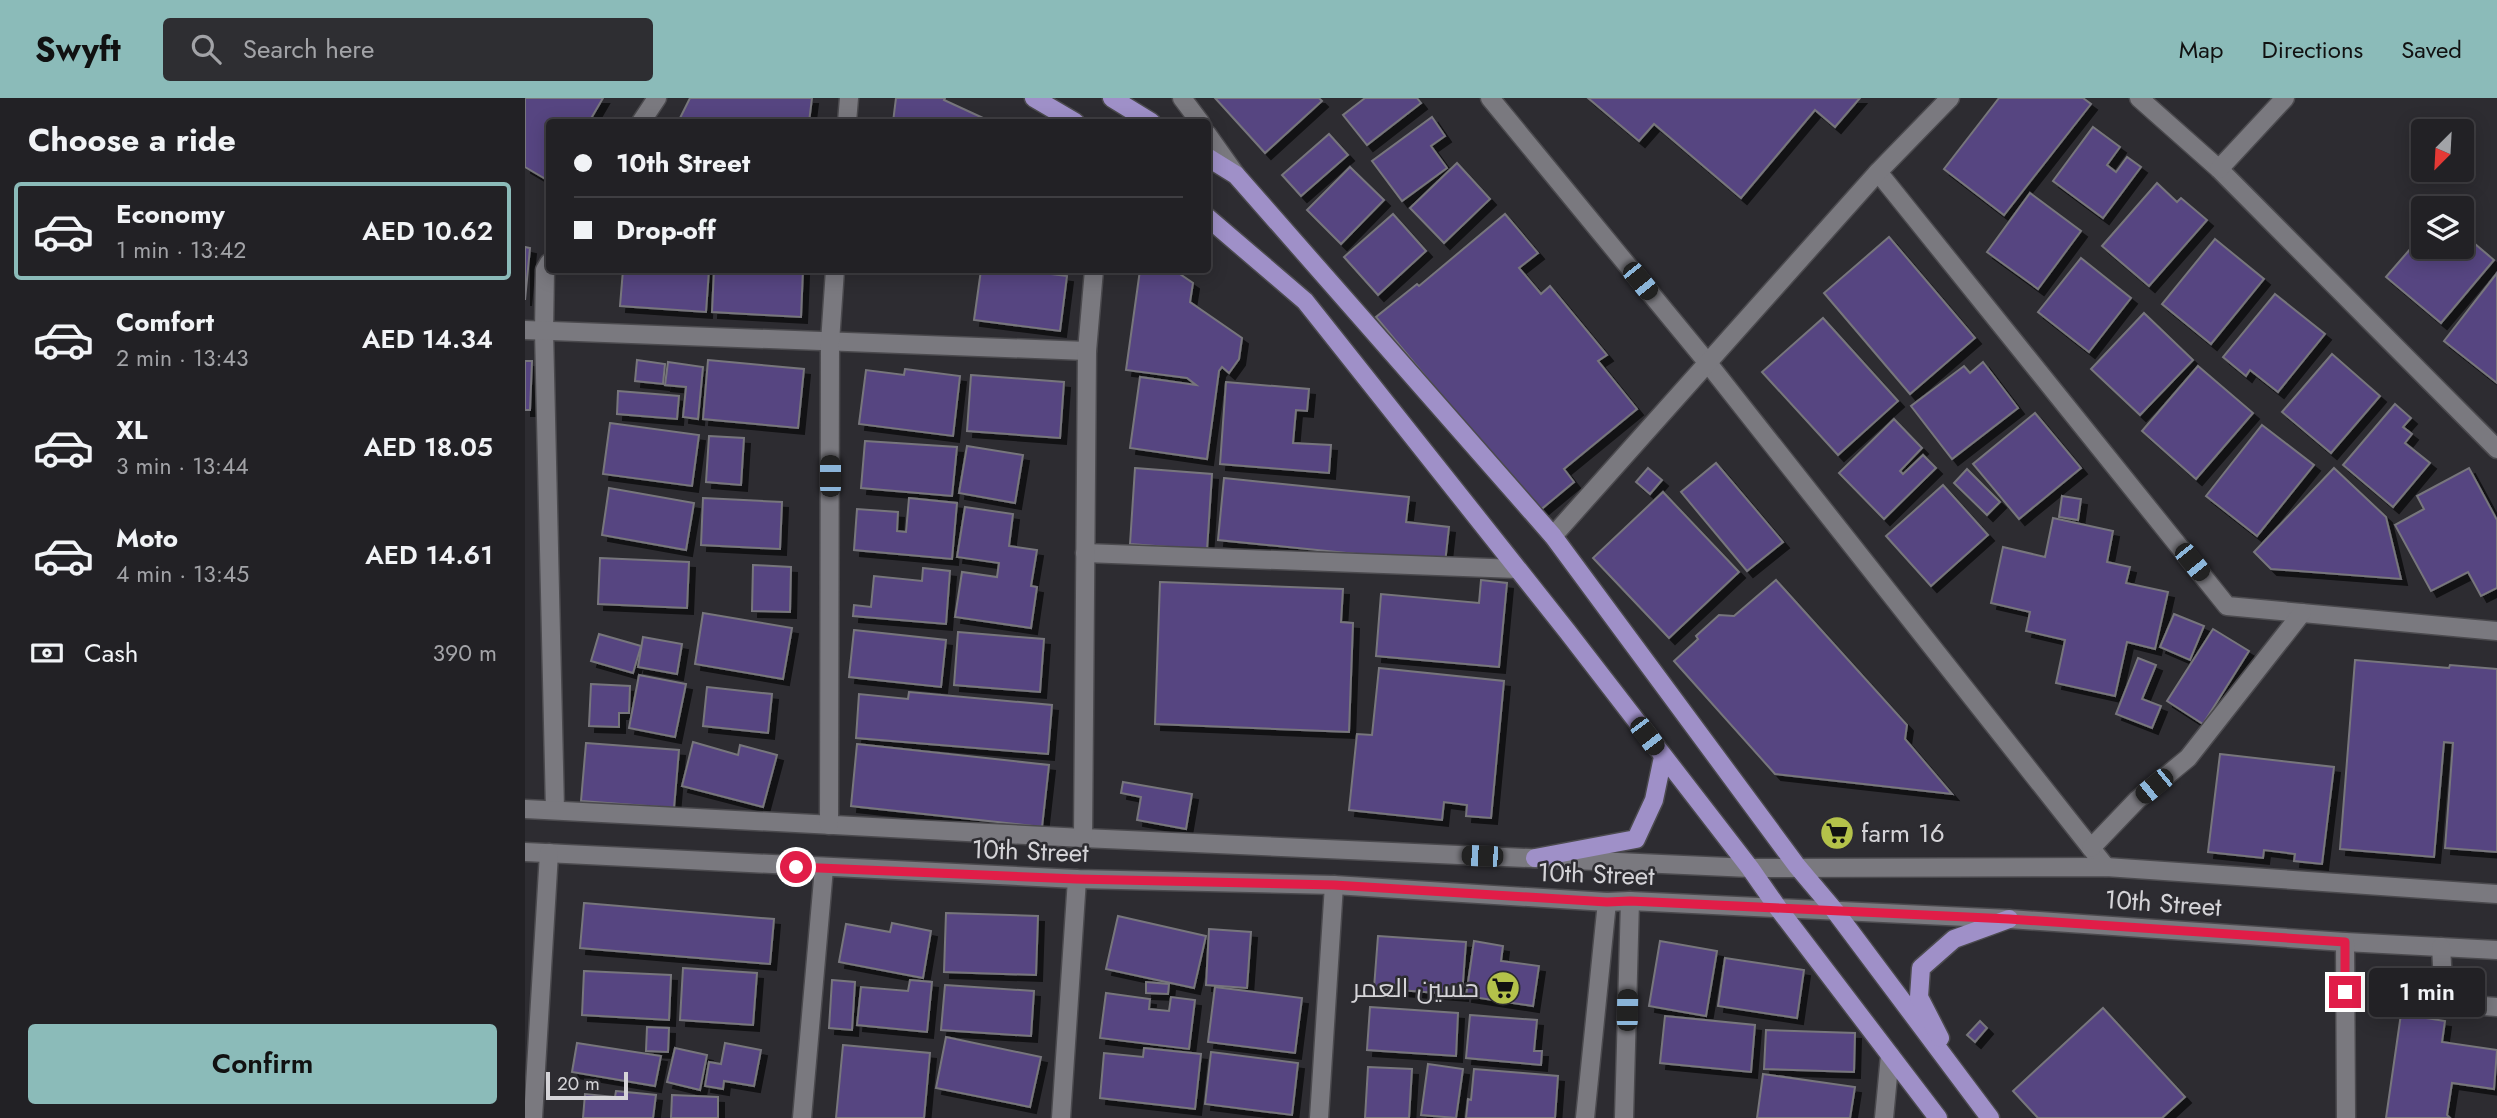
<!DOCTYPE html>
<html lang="en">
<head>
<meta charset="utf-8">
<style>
  :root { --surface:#222125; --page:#2e2e32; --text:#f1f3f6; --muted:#a2a3a7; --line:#3f3e42; --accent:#8bbbb9 }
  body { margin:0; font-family:Jost,Cairo,sans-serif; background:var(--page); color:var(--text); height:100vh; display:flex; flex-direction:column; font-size:26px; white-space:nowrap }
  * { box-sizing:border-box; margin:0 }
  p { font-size:23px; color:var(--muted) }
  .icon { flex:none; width:38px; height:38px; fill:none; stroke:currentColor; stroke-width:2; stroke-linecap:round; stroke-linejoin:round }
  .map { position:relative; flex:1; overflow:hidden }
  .drawer { display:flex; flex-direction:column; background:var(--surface); width:525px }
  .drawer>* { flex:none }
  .top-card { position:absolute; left:21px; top:21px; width:665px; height:154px; border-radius:7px; box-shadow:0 4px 18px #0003,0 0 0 2px var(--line); display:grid; align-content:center; height:154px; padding:0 28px; background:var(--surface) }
  .needle { width:46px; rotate:204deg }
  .buttons { position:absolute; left:1886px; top:21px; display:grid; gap:14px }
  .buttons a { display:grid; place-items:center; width:63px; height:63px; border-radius:7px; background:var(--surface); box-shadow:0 4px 18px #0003,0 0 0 2px var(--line); font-size:35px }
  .scale { position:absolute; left:21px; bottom:18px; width:82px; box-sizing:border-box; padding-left:7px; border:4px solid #d5d4d8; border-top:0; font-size:19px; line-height:24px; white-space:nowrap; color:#d5d4d8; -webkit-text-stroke:5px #2d2c31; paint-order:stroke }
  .end { position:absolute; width:32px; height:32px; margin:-16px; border:9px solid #e11d48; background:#fff; box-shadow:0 0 0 4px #fff }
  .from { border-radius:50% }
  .bubble { position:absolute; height:49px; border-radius:7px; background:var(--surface); box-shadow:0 4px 18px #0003,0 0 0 2px var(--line); font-size:23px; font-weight:600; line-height:49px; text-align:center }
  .car { position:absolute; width:21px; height:42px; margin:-21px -10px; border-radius:9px; box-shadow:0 0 5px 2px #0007; background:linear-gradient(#222 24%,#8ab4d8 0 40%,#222 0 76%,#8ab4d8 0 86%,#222 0) }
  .top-card b { display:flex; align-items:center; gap:24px; height:66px; font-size:26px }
  .top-card b+b { border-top:2px solid var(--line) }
  .top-card i { width:18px; height:18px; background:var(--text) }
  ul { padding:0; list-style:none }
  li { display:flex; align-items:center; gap:21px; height:98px; margin:0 14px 10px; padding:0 14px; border:4px solid transparent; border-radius:7px }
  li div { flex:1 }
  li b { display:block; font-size:26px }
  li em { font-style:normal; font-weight:600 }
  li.on { border-color:var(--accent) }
  li>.icon { width:63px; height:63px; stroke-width:1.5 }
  h2 { padding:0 28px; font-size:32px; line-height:84px }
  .pay { display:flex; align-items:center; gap:18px; height:77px; padding:0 28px; font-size:26px }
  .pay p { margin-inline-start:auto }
  .primary-button { display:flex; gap:14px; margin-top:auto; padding:14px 28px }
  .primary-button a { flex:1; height:80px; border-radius:7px; background:var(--accent); color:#111; font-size:28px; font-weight:600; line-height:80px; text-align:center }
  header { display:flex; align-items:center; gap:42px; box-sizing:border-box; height:98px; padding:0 35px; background:var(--accent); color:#111 }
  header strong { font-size:33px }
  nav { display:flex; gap:38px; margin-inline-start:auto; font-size:24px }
  .search { width:490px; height:63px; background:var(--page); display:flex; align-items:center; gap:18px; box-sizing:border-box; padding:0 24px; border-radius:7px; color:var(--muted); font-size:26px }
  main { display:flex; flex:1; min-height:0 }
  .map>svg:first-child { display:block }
</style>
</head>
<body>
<header>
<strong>Swyft</strong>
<div class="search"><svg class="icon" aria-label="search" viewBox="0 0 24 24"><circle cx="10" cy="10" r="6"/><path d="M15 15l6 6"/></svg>Search here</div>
<nav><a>Map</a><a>Directions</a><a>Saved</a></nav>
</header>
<main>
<section class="drawer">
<h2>Choose a ride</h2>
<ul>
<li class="on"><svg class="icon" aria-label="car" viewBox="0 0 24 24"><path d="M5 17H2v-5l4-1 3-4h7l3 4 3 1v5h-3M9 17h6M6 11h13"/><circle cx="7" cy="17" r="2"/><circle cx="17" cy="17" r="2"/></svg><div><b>Economy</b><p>1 min · 13:42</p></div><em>AED 10.62</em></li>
<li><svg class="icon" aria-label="car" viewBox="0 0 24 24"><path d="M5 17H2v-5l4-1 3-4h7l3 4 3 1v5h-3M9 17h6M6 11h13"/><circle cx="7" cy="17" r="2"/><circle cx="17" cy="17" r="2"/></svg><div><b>Comfort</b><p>2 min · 13:43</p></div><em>AED 14.34</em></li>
<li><svg class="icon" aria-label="car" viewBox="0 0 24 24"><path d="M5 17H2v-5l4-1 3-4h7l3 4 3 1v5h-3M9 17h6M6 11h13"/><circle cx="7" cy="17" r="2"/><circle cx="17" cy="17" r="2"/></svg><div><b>XL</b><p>3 min · 13:44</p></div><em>AED 18.05</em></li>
<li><svg class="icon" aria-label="car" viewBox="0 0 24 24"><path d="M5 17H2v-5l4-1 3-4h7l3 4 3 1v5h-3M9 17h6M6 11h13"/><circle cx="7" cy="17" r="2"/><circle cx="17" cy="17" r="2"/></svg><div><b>Moto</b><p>4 min · 13:45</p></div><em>AED 14.61</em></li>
</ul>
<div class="pay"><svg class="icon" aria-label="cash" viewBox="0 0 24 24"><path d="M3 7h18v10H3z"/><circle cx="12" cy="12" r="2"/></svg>Cash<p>390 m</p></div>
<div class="primary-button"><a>Confirm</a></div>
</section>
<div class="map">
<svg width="1972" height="1020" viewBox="0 0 1972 1020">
  <defs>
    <filter id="shadow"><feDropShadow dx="6" dy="6" stdDeviation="0" flood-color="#0009"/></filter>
  </defs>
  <rect width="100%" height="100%" fill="#2d2c31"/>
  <!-- building -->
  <g fill="#574581" stroke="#77767c" stroke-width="2" filter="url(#shadow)">
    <path d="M0,0H78L64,24H24V83L0,69Z"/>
    <path d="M165,0H287L284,24L229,21L235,24H153Z"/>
    <path d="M371,0H420L419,2L458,20V24H368Z"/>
    <path d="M690,0H794L797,3L740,55Z"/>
    <path d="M840,0H892L896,5L842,47L818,17Z"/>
    <path d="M1063,0H1335L1310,29L1290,12L1216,100L1129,26L1114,43Z"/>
    <path d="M1474,0H1558L1566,6L1479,117L1419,71Z"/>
    <path d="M907,19L920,38L906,48L922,70L877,103L847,63Z"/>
    <path d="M1568,29L1595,49L1582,67L1591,74L1602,59L1616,69L1578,120L1528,83Z"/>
    <path d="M804,36L823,57L776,98L757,77Z"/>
    <path d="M932,65L965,101L919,145L885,110Z"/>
    <path d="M825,69L859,102L816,146L782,112Z"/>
    <path d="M1632,85L1652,104L1656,100L1682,122L1624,188L1577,148Z"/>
    <path d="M1505,95L1556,133L1513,191L1462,154Z"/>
    <path d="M868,116L901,153L853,197L819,159Z"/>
    <path d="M980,116L1013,155L994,170L1016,196L1025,188L1082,257L1073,263L1112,311L1039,371L1049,384L1013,414L851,219L892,186L894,188Z"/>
    <path d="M1899,135V149H1937V135L1969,162L1916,225L1861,179Z"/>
    <path d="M1364,139L1450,240L1385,296L1299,195Z"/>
    <path d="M1690,141L1739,181L1686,246L1637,206Z"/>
    <path d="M0,149L5,150L0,202Z"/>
    <path d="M1556,160L1606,200L1564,254L1513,214Z"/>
    <path d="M98,172H184L181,214L95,208Z"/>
    <path d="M189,172H278L276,219L187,214Z"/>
    <path d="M456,172H494L542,178L535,233L449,222Z"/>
    <path d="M615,172H649L668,185L665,204L717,240L714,261L704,275L697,269L694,273L682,361L605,350L615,279L671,287L662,280L601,272Z"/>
    <path d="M1972,175V285L1919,243Z"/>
    <path d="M1750,196L1800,236L1753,294L1725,272L1721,278L1698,259Z"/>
    <path d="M1619,215L1668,262L1615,317L1566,271Z"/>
    <path d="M1298,220L1373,303L1313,357L1237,274Z"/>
    <path d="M1807,256L1855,298L1806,355L1757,314Z"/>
    <path d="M112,262L140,266L138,286L110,283Z"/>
    <path d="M183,262L279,271L273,330L178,321Z"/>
    <path d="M0,263H7L5,312H0Z"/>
    <path d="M143,264L178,269L173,321L158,319L161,289L140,287Z"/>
    <path d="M1458,264L1493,310L1427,361L1386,308L1439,268L1445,275Z"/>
    <path d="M1673,268L1728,315L1671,381L1617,333Z"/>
    <path d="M380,271L435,278L428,338L334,326L341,272L379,277Z"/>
    <path d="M446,277L539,284L535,340L442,333Z"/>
    <path d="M701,284L784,291L782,313L771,312L768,345L806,347L804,375L695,366Z"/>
    <path d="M93,293L154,298L152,321L92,316Z"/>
    <path d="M1870,306L1886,320L1878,329L1887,336L1880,345L1905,365L1868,409L1818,367Z"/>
    <path d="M1510,315L1556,370L1494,421L1448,366Z"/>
    <path d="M1369,321L1397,350L1375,373L1378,376L1398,357L1411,370L1359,421L1314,375Z"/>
    <path d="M85,325L174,337L167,388L78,376Z"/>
    <path d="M1737,327L1789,367L1732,438L1681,398Z"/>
    <path d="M184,338L219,340L216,387L181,384Z"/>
    <path d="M340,343L432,349L427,398L336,390Z"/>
    <path d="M442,348L498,357L490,405L434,395Z"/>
    <path d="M1191,365L1258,444L1222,473L1156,394Z"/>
    <path d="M610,370L687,376L682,452L605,446Z"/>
    <path d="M1123,370L1137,382L1125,396L1111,384Z"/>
    <path d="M1809,370L1861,419L1876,481L1746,471L1729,454Z"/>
    <path d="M1944,370L1972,422V490L1956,498L1943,474L1906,493L1870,427L1899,411L1892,398Z"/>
    <path d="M1442,371L1475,404L1462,417L1429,385Z"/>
    <path d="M699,380L884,399L881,424L924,429L920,465L693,442Z"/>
    <path d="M1418,387L1463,437L1406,488L1361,438Z"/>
    <path d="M84,390L169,405L161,452L77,437Z"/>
    <path d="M1138,394L1214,474L1144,540L1068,460Z"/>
    <path d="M1537,398L1556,401L1553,422L1534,419Z"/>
    <path d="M178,400L257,404L255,451L176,447Z"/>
    <path d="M384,400L432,405L427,461L329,452L332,411L373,414L372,433L381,434Z"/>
    <path d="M440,409L488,416L484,448L512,452L506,488L512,489L506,530L430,519L437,474L472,479L474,465L432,459Z"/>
    <path d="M1528,420L1588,433L1582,464L1605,469L1601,485L1643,494L1630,551L1602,544L1590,598L1531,585L1540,542L1501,533L1505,514L1466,505L1478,449L1520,459Z"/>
    <path d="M75,460L164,464L162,510L73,506Z"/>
    <path d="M228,467L266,469L265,514L227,513Z"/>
    <path d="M398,470L425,473L421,526L328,518L329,507L346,509L349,478L397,483Z"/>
    <path d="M956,482L982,485L974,569L851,558L856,496L954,505Z"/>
    <path d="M1251,482L1382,627L1380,641L1427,696L1250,676L1149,563L1173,541L1171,538L1194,517L1209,518Z"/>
    <path d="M635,484L818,491L816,524L828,525L824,634L630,626Z"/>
    <path d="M178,515L267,530L258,581L170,566Z"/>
    <path d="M1649,516L1679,528L1665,562L1635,549Z"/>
    <path d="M1688,531L1724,553L1678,626L1642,603Z"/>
    <path d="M329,532L421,542L416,589L324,579Z"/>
    <path d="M433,534L519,541L515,594L429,587Z"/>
    <path d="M74,536L116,548L108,575L66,563Z"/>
    <path d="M118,539L157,546L152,576L113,569Z"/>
    <path d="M1613,560L1631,567L1617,601L1636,608L1627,630L1591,616Z"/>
    <path d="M1830,562L1924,570L1925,567L1972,571V754L1920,750L1928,645L1919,644L1909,759L1815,751Z"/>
    <path d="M854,570L979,583L966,720L941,718L942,707L919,704L917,722L824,712L832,636L847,637Z"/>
    <path d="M114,577L161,586L150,639L104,630Z"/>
    <path d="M66,586L105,588L104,615H94V629L64,628Z"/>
    <path d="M182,589L247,596L243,635L178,628Z"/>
    <path d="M384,594L527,607L523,656L331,640L334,596L383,601Z"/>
    <path d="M168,644L213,657L215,647L252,657L238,709L157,688Z"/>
    <path d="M61,645L154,652L149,710L56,703Z"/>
    <path d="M332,646L524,667L517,729L326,708Z"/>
    <path d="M1695,656L1809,669L1797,766L1769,763L1770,756L1739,752L1738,760L1683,754Z"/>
    <path d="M598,684L667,696L661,731L612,722L616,699L596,695Z"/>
    <path d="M59,805L249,821L245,866L55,850Z"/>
    <path d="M421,815L513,818L511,877L419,874Z"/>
    <path d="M593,818L681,838L669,890L581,871Z"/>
    <path d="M367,825L406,833L398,880L314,864L321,826L365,834Z"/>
    <path d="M684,831L726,834L722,890L681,887Z"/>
    <path d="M853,838L941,844L937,897L849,890Z"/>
    <path d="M949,843L978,848L976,863L1014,868L1008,908L941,898Z"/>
    <path d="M1135,843L1192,853L1181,918L1124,908Z"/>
    <path d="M1200,860L1279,872L1272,920L1193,908Z"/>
    <path d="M158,870L232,875L228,927L155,922Z"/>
    <path d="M59,873L146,877L144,922L57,917Z"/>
    <path d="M307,882L330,884L327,932L304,930Z"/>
    <path d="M385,882L407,884L402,934L332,927L336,889L383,893Z"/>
    <path d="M621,884L644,886L643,896L621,895Z"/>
    <path d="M420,887L509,893L506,938L416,932Z"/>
    <path d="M690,889L777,900L770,955L683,944Z"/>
    <path d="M581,895L625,901L624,911L644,913L646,899L670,902L664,951L575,940Z"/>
    <path d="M845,909L933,915L931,958L842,952Z"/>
    <path d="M1578,910L1660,999L1637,1020H1513L1488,993Z"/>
    <path d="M1876,916L1920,923L1917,944L1972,952L1969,991L1927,985L1922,1017L1925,1020H1861Z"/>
    <path d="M945,917L1012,922L1009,953H1017L1016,967L941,960Z"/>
    <path d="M1140,918L1230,927L1226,974L1135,965Z"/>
    <path d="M1455,923L1462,930L1450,944L1442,937Z"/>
    <path d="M122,929L144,930L143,954L121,953Z"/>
    <path d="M1241,932L1330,935L1329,974L1239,971Z"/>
    <path d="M421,939L516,959L505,1009L411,990Z"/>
    <path d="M52,945L136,958L130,988L47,974Z"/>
    <path d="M200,945L236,952L229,988L199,983L198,991L180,988L184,964L196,966Z"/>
    <path d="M318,947L405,955L399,1020H311Z"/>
    <path d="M150,950L182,957L175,992L142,984Z"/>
    <path d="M619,950L676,956L670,1011L575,1000L579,955L618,959Z"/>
    <path d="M686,954L773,965L767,1017L680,1006Z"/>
    <path d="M903,966L938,971L931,1020L896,1017Z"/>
    <path d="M843,969L887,971L884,1020H840Z"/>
    <path d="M949,971L1033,978L1030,1020H941L943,1001L946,1002Z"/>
    <path d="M1238,976L1330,989L1325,1020H1232Z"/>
    <path d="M91,993L131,997L128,1020H58L60,996L90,999Z"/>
    <path d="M147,997L193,999V1020H146Z"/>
  </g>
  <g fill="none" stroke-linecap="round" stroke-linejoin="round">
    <!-- minor casing -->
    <g stroke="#4b4a4e" stroke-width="21">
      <g id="minor">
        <path d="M657,0L675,24"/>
        <path d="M965,0L1182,264L1581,769"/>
        <path d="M1614,0L1694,71L1972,351"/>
        <path d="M116,24L132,0"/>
        <path d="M322,24L324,0"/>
        <path d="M682,36L711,77"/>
        <path d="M1694,71L1760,0"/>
        <path d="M1353,74L1702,508L1972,533"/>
        <path d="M24,165L20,172L19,233L30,712"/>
        <path d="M0,232L562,253"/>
        <path d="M1028,438L1353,74L1425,0"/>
        <path d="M560,455L992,471"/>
        <path d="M0,711L558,740L1225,770L1581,769L1972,796"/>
        <path d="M304,727L305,244L310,172"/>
        <path d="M558,740L562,253L569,172"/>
        <path d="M1566,750L1612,702L1663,660L1777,515"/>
        <path d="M0,754L552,781L809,787L1082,804L1105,803L1484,821L1820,844L1972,852"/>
        <path d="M1820,844L1821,1020"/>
        <path d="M1916,849C1920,908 1912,905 1972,909"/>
        <path d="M8,1020L24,755"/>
        <path d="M277,1020L299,770"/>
        <path d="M536,1020L552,781"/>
        <path d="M794,1020L809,787"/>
        <path d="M1060,1020L1082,804"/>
        <path d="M1099,1020L1105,803"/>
        <path d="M1359,1020L1365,957"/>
      </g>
    </g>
    <!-- major casing -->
    <g stroke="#4b4a4e" stroke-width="21">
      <g id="major">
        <path d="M509,0L550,24"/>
        <path d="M587,0L626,24"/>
        <path d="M682,59L711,77L1028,438L1272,768L1310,813L1465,1020"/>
        <path d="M682,119L780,203L1042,533L1225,770L1253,810L1413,1020"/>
        <path d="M1010,760L1111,741L1129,702L1138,659"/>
        <path d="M1415,940L1394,899L1396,870L1429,841L1484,821"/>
      </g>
    </g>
    <!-- minor -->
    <use href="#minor" stroke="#7a797f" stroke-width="18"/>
    <!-- major -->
    <use href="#major" stroke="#9f90c8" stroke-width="18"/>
  </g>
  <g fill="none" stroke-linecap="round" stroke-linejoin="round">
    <!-- route -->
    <path stroke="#e11d48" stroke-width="9" d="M271,769L552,781L809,787L1082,804L1105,803L1484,821L1820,844V894"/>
  </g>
  <!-- icons -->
  <defs>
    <g id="supermarket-disc" transform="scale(1.75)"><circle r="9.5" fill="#b4c24a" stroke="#2d2c31"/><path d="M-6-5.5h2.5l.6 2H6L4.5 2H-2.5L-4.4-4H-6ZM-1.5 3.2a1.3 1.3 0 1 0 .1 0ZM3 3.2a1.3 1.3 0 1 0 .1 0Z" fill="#111"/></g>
  </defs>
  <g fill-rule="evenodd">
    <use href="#supermarket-disc" x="1312" y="735"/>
    <use href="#supermarket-disc" x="978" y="890"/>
  </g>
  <g text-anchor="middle" stroke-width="5" stroke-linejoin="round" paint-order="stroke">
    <!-- poi labels -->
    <g font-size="26" fill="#d5d4d8" stroke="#2d2c31" text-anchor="start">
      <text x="1336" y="744">farm 16</text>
      <text x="954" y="899" text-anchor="end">حسين العمر</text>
    </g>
    <!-- street labels -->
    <g font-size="26" fill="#d5d4d8" stroke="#2d2c31">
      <text transform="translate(505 753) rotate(2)" y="9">10th Street</text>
      <text transform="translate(1071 776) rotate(2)" y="9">10th Street</text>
      <text transform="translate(1638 805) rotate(4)" y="9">10th Street</text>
    </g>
  </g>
</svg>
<div class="buttons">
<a><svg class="needle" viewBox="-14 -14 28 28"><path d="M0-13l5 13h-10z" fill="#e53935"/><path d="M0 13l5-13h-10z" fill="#a2a3a7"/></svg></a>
<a><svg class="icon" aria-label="layers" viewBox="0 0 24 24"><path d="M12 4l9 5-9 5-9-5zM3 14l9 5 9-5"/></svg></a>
</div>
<div class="scale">20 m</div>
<i class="end from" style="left:271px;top:769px"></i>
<i class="end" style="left:1820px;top:894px"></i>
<div class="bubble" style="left:1844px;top:870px;width:116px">1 min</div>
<i class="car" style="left:1115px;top:183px;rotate:141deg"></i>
<i class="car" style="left:305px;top:378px;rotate:0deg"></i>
<i class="car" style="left:1667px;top:464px;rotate:141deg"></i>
<i class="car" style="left:1122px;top:638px;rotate:143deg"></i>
<i class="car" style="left:1629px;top:688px;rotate:231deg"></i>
<i class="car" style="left:957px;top:758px;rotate:272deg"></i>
<i class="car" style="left:1102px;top:912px;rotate:1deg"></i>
<div class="top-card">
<b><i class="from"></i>10th Street</b>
<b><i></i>Drop-off</b>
</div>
</div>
</main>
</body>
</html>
